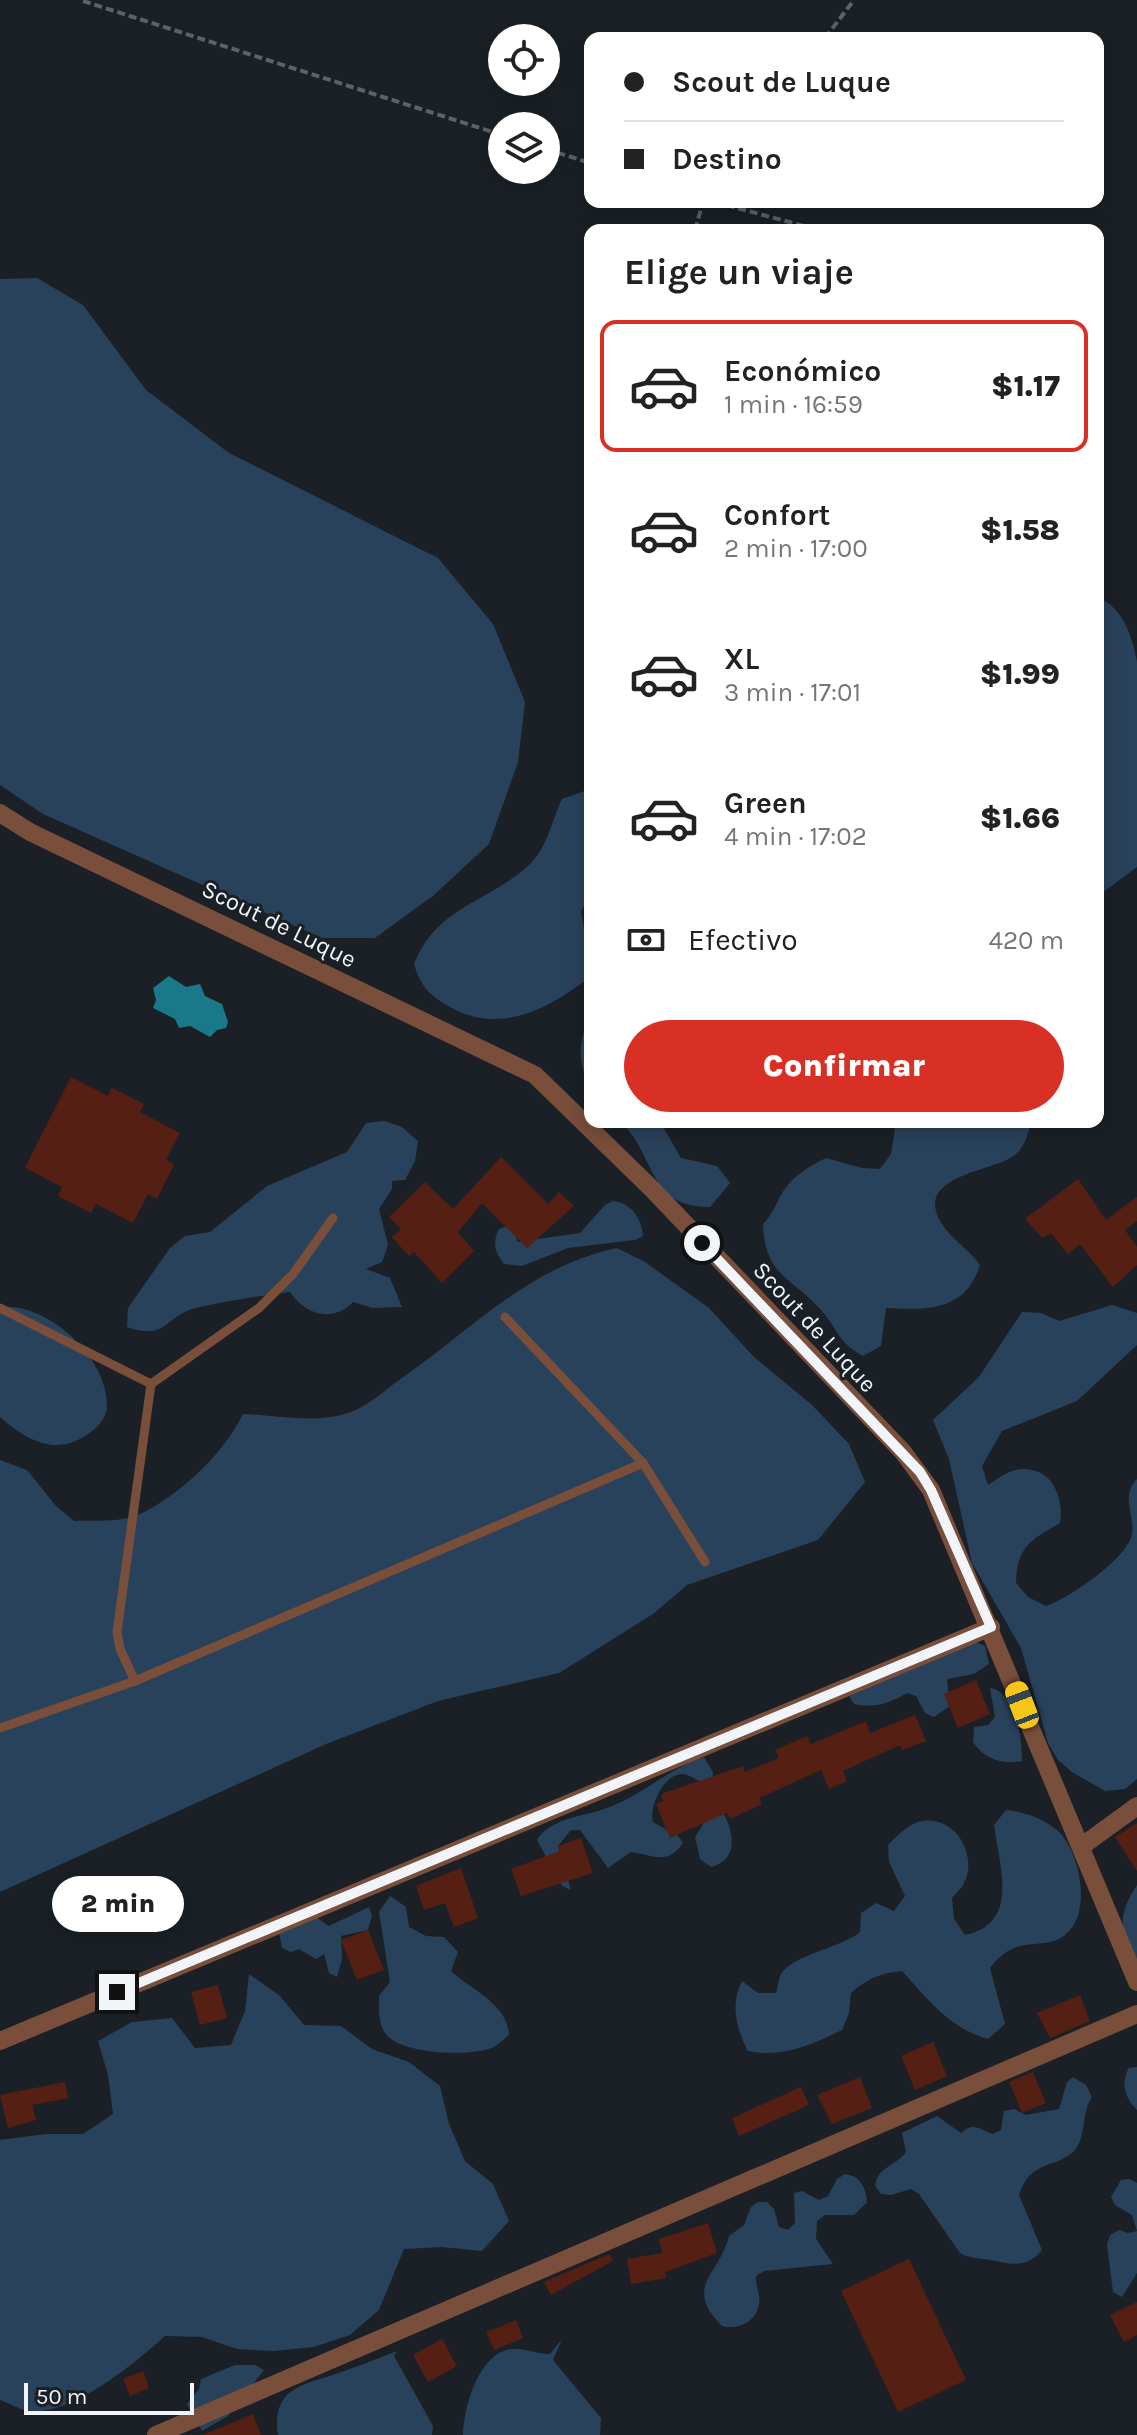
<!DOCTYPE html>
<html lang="es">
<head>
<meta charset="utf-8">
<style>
  :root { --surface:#fff; --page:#f6f6f6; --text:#222; --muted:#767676; --line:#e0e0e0; --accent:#d93025 }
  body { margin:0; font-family:Karla,sans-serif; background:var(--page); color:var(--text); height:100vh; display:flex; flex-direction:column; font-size:30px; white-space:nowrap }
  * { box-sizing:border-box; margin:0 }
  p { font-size:26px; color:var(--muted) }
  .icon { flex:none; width:44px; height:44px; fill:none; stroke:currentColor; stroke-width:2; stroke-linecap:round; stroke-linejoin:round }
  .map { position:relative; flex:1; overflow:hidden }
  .details { position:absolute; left:584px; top:224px; width:520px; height:904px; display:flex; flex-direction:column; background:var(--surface); border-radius:16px; box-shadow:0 4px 20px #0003 }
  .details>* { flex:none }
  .guide { position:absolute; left:584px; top:32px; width:520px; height:176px; border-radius:16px; box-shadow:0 4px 20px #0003; display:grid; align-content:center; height:176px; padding:0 40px; background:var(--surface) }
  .buttons { position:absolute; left:488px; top:24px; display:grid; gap:16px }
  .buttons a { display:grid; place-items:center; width:72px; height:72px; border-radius:50%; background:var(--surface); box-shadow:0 4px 20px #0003; font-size:40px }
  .scale { position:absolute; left:24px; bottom:20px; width:170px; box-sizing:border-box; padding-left:8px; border:4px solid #f1f5f9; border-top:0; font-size:22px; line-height:28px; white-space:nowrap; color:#f1f5f9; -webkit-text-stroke:6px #1a2025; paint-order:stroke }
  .end { position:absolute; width:36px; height:36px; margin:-18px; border:10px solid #f1f5f9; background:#111; box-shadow:0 0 0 4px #111 }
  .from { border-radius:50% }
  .bubble { position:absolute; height:56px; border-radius:28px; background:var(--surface); box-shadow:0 4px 20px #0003; font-size:26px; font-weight:800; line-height:56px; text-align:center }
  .car { position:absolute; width:24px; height:48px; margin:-24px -12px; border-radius:10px; box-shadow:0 0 6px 2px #0007; background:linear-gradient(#f5c518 24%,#345 0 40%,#f5c518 0 76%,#345 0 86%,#f5c518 0) }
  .guide b { display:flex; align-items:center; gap:28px; height:76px; font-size:30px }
  .guide b+b { border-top:2px solid var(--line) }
  .guide i { width:20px; height:20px; background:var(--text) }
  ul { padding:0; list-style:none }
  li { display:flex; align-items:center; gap:24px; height:132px; margin:0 16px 12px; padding:0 24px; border:4px solid transparent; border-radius:16px }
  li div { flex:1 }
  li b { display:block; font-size:30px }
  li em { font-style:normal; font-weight:800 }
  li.current { border-color:var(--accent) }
  li>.icon { width:72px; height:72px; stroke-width:1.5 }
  h2 { padding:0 40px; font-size:36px; line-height:96px }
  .pay { display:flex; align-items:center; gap:20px; height:88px; padding:0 40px; font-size:30px }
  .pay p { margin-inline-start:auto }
  .cta { display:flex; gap:16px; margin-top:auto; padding:16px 40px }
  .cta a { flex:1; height:92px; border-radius:48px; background:var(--accent); color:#fff; font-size:32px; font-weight:800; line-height:92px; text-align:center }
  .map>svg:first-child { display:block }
</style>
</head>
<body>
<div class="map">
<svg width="1137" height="2435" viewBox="0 0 1137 2435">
  <rect width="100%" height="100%" fill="#1a2025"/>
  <!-- green -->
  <g fill="#29425b">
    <path d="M37,278L83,305L146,390L229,453L438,558L493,624L525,702L518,762L489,844L434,895L375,938H322L43,814L0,785V279Z"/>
    <path d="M1098,597C1123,608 1132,636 1137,662V867L1098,896Z"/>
    <path d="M590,789V897L581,911L590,965L587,979C546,1011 497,1035 448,1006C429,995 420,985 414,964C437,906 488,903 529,865C548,847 551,822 562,799Z"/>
    <path d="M590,1019V1084C577,1065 578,1039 590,1019Z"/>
    <path d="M384,1121L402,1127L418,1141L415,1161L405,1180L392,1181V1189L379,1209L388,1245L382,1262L366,1269L390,1278L402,1307L373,1308L353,1302C333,1323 305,1315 290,1292C259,1296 227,1301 196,1308C164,1316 168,1341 127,1327L128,1308L170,1248L185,1236L210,1232L267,1186L347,1152L366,1123Z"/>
    <path d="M621,1122H660L681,1158L717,1166L730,1183L710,1207C647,1207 657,1157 621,1122Z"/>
    <path d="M896,1122H1031C1028,1135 1025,1146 1015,1155C994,1172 911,1175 942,1224C952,1240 969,1249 980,1265C965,1312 927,1310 886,1308L881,1346L863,1356C838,1343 838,1329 821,1310C792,1277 765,1277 763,1224C774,1213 776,1202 784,1190C794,1175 810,1166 826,1158L862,1168L880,1169L891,1154Z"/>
    <path d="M613,1201C631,1203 642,1218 643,1236L635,1240L568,1248L522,1266L504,1264C495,1252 492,1243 499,1229L507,1226L516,1232L517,1242L580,1233L605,1205Z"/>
    <path d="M617,1248L645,1262L709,1308L753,1356L812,1405L849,1444L865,1482L818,1540L687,1585L653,1614L559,1673L438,1701L326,1744L0,1892V1460L27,1470L56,1506L74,1521C95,1520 124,1523 142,1513C181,1494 224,1453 243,1414C280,1415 314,1425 351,1412C368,1406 386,1389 402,1378C474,1328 528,1267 617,1248Z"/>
    <path d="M1112,1305L1137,1313V1345L1077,1401L1002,1431L982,1466L988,1485C998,1479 1010,1469 1022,1469C1053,1468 1064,1498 1060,1523C1031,1540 1017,1546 1016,1583L1028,1597L1046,1606C1068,1599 1128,1558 1132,1534C1135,1514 1120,1497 1137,1479V1779L1125,1789L1105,1791L1072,1772L1058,1760L1048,1743L1021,1648L972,1563L949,1459L933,1420L979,1377L1022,1312L1041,1313L1059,1321Z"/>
    <path d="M0,1307C47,1302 108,1357 107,1406C107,1416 99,1426 92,1431C59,1458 28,1442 0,1417Z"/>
    <path d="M976,1642L985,1646L989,1664L974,1674L947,1679L950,1706L934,1717L925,1713L916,1696L907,1693C888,1704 876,1708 854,1704L849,1696Z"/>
    <path d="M990,1688C1017,1692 1022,1740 1022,1761C1003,1765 984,1759 973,1742L974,1727L988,1725L995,1717Z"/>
    <path d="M704,1757L713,1772L712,1782C699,1784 698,1779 687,1775C667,1767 648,1806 653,1822L678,1836L683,1843C667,1866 654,1855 631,1852L608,1868L580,1830H571L558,1846L571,1890L562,1886L537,1840C551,1818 581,1817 604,1809C641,1797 667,1769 704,1757Z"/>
    <path d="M721,1809C733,1829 741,1859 711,1867L700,1859L695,1837L708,1817Z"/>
    <path d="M1006,1810C1025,1812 1043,1818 1058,1831C1079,1851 1091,1906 1070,1930C1048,1956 1019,1929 990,1968L1005,2024L988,2039C949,2028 928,1999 902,1971C880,1973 867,1979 851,1993L849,2013L842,2030C811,2045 783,2058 748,2051C736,2028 730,2005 742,1981L758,1993H776C778,1988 778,1979 781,1974C794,1954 841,1948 860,1932L861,1913L876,1903L894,1911L905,1896L889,1862L888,1845C897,1836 906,1826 918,1822C953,1812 979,1854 964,1883C962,1888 956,1893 952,1898L954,1919L965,1935C1021,1923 999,1865 994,1825Z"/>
    <path d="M1137,1885V1964C1120,1932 1116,1917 1137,1885Z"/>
    <path d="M390,1896L406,1907L409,1927L426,1936L444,1937L458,1952L451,1971C470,1989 508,2004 509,2035C505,2038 499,2044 494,2047C472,2057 400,2055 385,2033C378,2023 379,2008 379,1996L390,1982L379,1912Z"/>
    <path d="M369,1907L372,1915L368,1930L341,1936L342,1959L337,1977L329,1973L324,1954L316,1959L299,1949L291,1952L282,1948L277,1920L313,1915L329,1926Z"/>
    <path d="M249,1974L279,1995L304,2025L341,2026L372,2049L409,2062L440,2086L449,2124L465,2161L493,2184L509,2221L482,2251L442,2247L404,2249L379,2310L350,2335L314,2347L274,2351L237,2349L202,2337L165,2336C135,2363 72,2416 29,2411C20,2410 9,2403 0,2400V2140L46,2134H83L113,2114L108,2075L98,2041L132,2022L172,2018L195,2048L231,2045L245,2011Z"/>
    <path d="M1137,2067V2110C1125,2098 1120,2083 1129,2068Z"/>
    <path d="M1073,2077L1086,2085L1092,2097C1081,2112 1087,2139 1073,2152C1054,2169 1030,2160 1019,2195L1042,2250C1026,2269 1012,2264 990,2260C979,2258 970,2259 960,2253L919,2194L911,2189L891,2195L881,2194L875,2186C877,2167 896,2166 906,2152L902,2133L937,2116L961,2133C974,2121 979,2130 993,2134L1001,2130L1004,2111L1014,2109L1026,2115L1059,2109L1067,2082Z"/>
    <path d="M845,2174C860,2176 866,2187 867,2202L854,2215H825L817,2221L816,2239L833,2264L764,2271L756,2276C755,2286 761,2295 759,2304C756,2323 737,2330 722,2326C682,2285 720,2275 729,2236L744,2225L751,2207L758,2202H767L774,2209L779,2227L788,2230L795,2223L794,2193L802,2191L819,2200L828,2196L837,2179Z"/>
    <path d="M1129,2179L1137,2183V2273L1122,2297L1113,2292L1107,2245L1110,2235L1119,2230L1128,2233L1137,2231L1132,2215L1115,2205L1111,2197L1121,2180Z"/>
    <path d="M562,2339L553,2360L601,2418L600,2435H463C464,2407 479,2351 513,2349C524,2348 538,2354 550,2354Z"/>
    <path d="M397,2351L394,2356L433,2426L432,2435H278C271,2384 308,2385 344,2371C362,2365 379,2358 397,2351Z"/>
    <path d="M235,2365H255L264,2370L228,2416L202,2431L187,2404L199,2389L201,2379Z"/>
  </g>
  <!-- water -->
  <path fill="#1a7988" d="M169,976L186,987L200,984L205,996L222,1004L228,1022L226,1028L217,1030L210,1037L190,1026L179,1028L175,1019L153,1008L156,1000L153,988Z"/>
  <!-- building -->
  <g fill="#561f13">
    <path d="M71,1077L108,1096L112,1088L144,1104L140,1112L180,1133L166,1160L174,1164L157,1199L148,1194L133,1223L96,1204L91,1213L58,1196L62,1187L25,1168Z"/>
    <path d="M501,1157L548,1204L559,1192L574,1206L527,1248L482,1203L458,1232L474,1251L442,1283L414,1252L409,1256L392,1237L401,1229L389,1217L425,1182L453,1209Z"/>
    <path d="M1078,1179L1106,1220L1137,1197V1221L1125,1230L1137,1247V1265L1113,1287L1080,1244L1068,1254L1051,1233L1042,1238L1025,1219Z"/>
    <path d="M976,1680L990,1714L958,1728L944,1694Z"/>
    <path d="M915,1715L926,1741L902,1750L900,1745L843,1771L847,1781L829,1789L821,1770L759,1798L762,1804L730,1819L727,1813L670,1838L656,1804L663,1801L661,1794L743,1766L745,1772L779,1758L775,1750L807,1736L811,1744L866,1721L870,1733Z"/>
    <path d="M1137,1823V1871L1115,1837Z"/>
    <path d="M581,1838L593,1873L521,1896L511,1869L560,1851L558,1846Z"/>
    <path d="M461,1868L478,1918L454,1927L445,1903L424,1910L416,1886Z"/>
    <path d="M368,1930L384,1970L357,1980L341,1940Z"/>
    <path d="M218,1985L227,2018L200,2025L191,1992Z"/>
    <path d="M1080,1995L1090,2021L1050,2038L1037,2013Z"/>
    <path d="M933,2042L947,2076L915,2090L901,2056Z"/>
    <path d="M1033,2072L1046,2103L1022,2113L1009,2082Z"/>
    <path d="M860,2077L872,2108L832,2124L817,2095Z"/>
    <path d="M65,2082L68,2098L32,2105L36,2120L8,2128L0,2095Z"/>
    <path d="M801,2087L809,2105L739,2136L732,2118Z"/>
    <path d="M708,2223L717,2253L665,2272L666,2278L631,2284L627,2259L662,2253L659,2239Z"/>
    <path d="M609,2254L613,2261L551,2295L544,2282Z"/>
    <path d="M909,2259L966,2380L898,2412L841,2291Z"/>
    <path d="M1137,2302V2335L1124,2342L1110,2315Z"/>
    <path d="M516,2320L523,2338L494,2350L486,2332Z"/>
    <path d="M442,2339L457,2366L428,2382L413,2355Z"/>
    <path d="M143,2371L149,2388L130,2396L123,2379Z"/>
    <path d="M253,2414L261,2435H203Z"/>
  </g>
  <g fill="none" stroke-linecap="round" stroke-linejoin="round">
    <!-- path -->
    <g stroke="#5c6266" stroke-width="4" stroke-dasharray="8 4" stroke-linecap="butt">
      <path d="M83,1L502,135"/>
      <path d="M825,38L854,0"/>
      <path d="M546,149L590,163"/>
      <path d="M715,202L819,230"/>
      <path d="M695,230L703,202"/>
    </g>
    <!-- lane -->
    <g stroke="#794e3b" stroke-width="9">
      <path d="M0,1308L151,1384L117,1632L120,1649L135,1681"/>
      <path d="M505,1317L643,1463"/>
      <path d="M151,1384L259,1308L293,1274L333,1218"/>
      <path d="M0,1728L135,1681L643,1463L705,1562"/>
    </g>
    <!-- street -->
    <g stroke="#794e3b" stroke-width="18">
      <path d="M0,813L30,832L535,1075L652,1189L903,1452L931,1490L1137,1982"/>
      <path d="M1082,1846L1137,1806"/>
      <path d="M0,2041L991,1627"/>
      <path d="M156,2435L1137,2014"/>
    </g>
  </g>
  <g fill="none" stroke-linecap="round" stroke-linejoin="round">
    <!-- route -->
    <path stroke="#f1f5f9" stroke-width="10" d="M117,1992L991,1627L931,1490L920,1472L702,1243"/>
  </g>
  <g text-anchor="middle" stroke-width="6" stroke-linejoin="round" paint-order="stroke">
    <!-- street labels -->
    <g font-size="24" fill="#f1f5f9" stroke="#1a2025">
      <text transform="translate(279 924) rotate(26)" y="8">Scout de Luque</text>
      <text transform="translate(815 1327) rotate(47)" y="8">Scout de Luque</text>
    </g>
  </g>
</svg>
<div class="buttons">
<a><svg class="icon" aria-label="locate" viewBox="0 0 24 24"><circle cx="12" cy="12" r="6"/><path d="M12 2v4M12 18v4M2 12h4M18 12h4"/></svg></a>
<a><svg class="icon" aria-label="layers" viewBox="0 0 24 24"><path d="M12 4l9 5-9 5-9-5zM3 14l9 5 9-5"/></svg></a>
</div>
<div class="scale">50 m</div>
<i class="end from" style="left:702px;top:1243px"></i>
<i class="end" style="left:117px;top:1992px"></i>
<div class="bubble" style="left:52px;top:1876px;width:132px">2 min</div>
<i class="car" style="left:1022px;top:1705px;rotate:339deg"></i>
<div class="guide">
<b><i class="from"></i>Scout de Luque</b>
<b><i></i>Destino</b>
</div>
<section class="details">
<h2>Elige un viaje</h2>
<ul>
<li class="current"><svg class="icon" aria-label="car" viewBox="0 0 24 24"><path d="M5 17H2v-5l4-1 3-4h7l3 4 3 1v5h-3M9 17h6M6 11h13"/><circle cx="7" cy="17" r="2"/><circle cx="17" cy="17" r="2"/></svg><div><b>Económico</b><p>1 min · 16:59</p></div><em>$1.17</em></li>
<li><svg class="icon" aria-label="car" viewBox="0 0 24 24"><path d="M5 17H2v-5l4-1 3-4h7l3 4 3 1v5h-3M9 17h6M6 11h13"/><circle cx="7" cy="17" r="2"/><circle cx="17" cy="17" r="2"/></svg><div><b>Confort</b><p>2 min · 17:00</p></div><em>$1.58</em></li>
<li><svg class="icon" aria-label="car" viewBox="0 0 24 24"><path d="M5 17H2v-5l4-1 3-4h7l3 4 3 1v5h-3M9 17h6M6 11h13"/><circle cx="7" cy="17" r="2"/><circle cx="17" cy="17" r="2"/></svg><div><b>XL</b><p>3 min · 17:01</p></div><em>$1.99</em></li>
<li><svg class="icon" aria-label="car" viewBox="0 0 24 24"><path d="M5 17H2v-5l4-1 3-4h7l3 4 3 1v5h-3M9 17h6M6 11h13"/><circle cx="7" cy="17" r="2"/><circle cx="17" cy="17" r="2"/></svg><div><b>Green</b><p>4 min · 17:02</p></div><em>$1.66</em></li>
</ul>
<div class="pay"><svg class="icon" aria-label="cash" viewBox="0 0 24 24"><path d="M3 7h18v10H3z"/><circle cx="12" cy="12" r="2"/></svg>Efectivo<p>420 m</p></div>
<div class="cta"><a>Confirmar</a></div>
</section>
</div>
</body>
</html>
